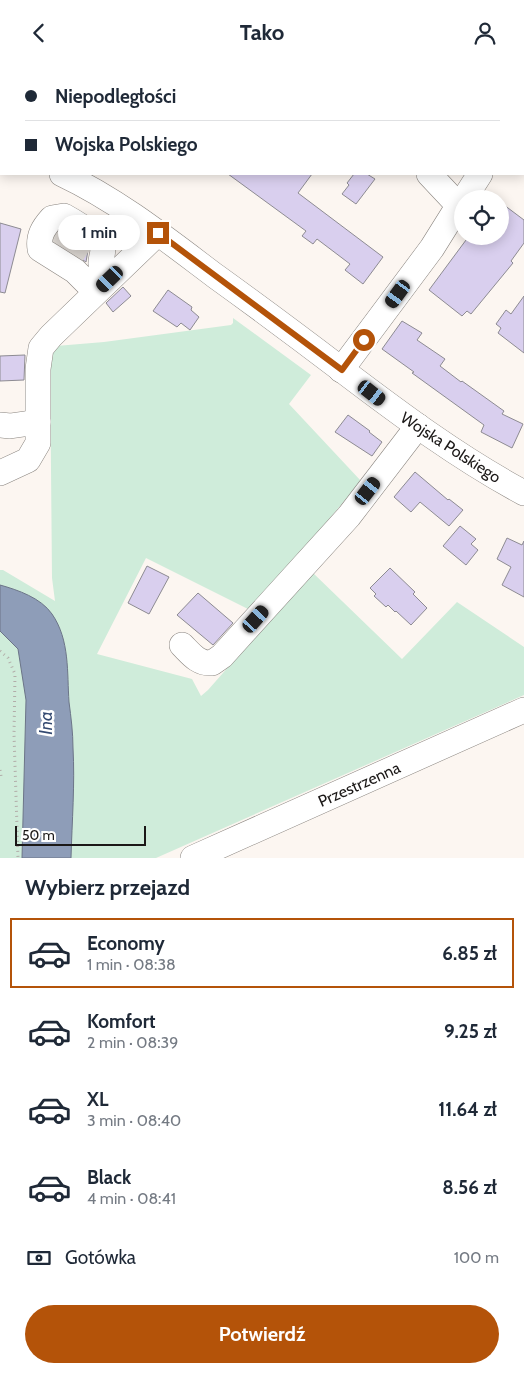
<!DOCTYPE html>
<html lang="pl">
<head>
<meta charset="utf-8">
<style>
  :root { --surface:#fff; --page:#f6f6f7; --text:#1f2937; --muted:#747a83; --line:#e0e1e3; --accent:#b45309 }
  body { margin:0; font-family:Cabin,sans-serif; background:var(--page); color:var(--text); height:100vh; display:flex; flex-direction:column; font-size:19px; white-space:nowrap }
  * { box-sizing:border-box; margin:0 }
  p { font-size:16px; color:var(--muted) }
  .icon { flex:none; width:28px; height:28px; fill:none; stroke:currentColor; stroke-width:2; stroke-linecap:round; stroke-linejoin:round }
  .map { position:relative; height:793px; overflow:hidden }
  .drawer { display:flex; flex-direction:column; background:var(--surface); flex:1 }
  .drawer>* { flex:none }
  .hud { position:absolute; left:0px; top:0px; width:525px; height:110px; box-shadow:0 2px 12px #0003; display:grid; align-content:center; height:110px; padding:0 25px; background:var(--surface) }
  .controls { position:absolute; left:454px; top:125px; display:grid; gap:10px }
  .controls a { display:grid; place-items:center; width:55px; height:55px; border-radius:50%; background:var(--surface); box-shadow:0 2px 12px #0003; font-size:25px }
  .scale { position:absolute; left:15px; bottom:12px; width:131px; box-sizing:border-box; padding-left:5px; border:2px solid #1b1817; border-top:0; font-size:14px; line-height:18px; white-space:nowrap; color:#1b1817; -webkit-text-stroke:4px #fff; paint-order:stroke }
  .end { position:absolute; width:22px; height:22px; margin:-11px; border:6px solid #b45309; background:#fff; box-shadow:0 0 0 2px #fff }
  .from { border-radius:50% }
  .bubble { position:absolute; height:35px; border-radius:18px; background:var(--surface); box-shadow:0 2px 12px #0003; font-size:16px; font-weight:700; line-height:35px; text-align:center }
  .car { position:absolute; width:15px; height:30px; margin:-15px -8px; border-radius:6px; box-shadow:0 0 4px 1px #0007; background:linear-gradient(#222 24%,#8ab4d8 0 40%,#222 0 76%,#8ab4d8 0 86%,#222 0) }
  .hud b { display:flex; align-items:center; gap:18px; height:48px; font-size:19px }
  .hud b+b { border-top:1px solid var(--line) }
  .hud i { width:12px; height:12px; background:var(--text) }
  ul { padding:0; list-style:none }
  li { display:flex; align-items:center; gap:15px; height:70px; margin:0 10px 8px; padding:0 15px; border:2px solid transparent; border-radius:0px }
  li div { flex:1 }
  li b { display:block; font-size:19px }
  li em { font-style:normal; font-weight:700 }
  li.active { border-color:var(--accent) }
  li>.icon { width:45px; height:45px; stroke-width:1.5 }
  h2 { padding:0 25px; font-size:22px; line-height:60px }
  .pay { display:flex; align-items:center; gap:12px; height:55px; padding:0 25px; font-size:19px }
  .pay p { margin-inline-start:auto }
  .button { display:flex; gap:10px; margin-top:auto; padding:10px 25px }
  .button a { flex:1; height:58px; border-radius:30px; background:var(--accent); color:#fff; font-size:20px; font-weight:700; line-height:58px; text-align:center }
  header { display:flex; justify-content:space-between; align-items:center; height:65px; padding:0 25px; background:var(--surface); font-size:22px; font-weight:700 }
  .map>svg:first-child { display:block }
</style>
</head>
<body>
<header><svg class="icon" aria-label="back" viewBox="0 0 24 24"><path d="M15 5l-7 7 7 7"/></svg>Tako<svg class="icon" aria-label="person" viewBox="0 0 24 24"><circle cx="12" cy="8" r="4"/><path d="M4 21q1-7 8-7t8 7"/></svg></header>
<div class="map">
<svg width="524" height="793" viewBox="0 0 524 793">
  <rect width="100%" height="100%" fill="#fcf6f1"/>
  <!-- green -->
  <path fill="#cfecda" d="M233,253L311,310L289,339L361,416L252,546L146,493L97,589L192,614L201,631L208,625L312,507L402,594L457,537L524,582V630L156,793H0V505H3L55,536L52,513L50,292L56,281L104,277L231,260L233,258Z"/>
  <!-- water -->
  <path fill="#8e9db8" stroke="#6c7588" d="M0,520C18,525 41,533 52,549C70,575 67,608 69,637C71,652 73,668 73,683C75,719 72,756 71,793H22L26,635L18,584L0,566Z"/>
  <!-- building -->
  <g fill="#d9cfee" stroke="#8d8b92">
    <path d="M228,109H312L298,128L383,192L363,219L345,205L350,199L317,174L313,179L302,171L306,166Z"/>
    <path d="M354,109H367L375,114L356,139L342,129L349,120L347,118Z"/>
    <path d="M500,137L524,155V178L511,196L513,198L471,249L467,246L462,251L429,225L469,171H500Z"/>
    <path d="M0,158L21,164L5,228L0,227Z"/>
    <path d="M60,166H61L71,172L88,185L86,197L54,176Z"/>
    <path d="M123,222L131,231L113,247L106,238Z"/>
    <path d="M168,225L192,242L191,245L199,252L190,265L181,258L177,262L153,246Z"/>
    <path d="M524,231V288L498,268L501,263L496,259L506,245L511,249Z"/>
    <path d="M402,256L422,268L417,275L445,294L440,301L461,317L462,316L504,346L502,349L523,359L512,383L481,367L484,360L412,308L414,307L382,284Z"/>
    <path d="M25,290L24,315L0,316V291Z"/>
    <path d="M348,350L370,366L369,367L382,377L372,391L335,367Z"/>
    <path d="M415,407L448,435L449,434L463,445L449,461L420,437L411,447L394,432Z"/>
    <path d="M460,461L476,474L471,479L478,485L466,500L443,481Z"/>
    <path d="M507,473L522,480L524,476V532L502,520L511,502L497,494Z"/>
    <path d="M147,501L169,512L149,549L128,538Z"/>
    <path d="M390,503L415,527L413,529L427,543L411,560L396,546L395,547L388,540L386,542L374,531L376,529L370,523Z"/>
    <path d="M198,528L233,558L213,580L177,550Z"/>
  </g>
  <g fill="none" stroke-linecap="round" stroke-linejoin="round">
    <!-- minor-tunnel -->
    <g stroke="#dad5d0" stroke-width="25" stroke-dasharray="25 12" stroke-linecap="butt">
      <path d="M53,179L63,164"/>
      <path d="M71,191L81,175"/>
    </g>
    <!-- minor casing -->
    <g stroke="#89847f" stroke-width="26">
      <g id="minor">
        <path d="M305,0L306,1"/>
        <path d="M124,1V0"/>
        <path d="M448,1L449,0"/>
        <path d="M0,89H1"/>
        <path d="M62,109C117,135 165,173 214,210C257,241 300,273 342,305C400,349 459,393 524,428"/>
        <path d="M429,109L459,141"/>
        <path d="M464,134L480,109"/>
        <path d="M96,227L75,206L40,184C38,171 43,163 52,153L64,151C73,156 99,171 102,181C105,189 98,196 102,204C103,208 107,211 110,214"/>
        <path d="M341,305L432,183L462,135"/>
        <path d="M0,360L10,361L38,357"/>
        <path d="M0,408L28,395L38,378V304L41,283L51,271L158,168"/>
        <path d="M182,580C191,589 198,599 212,598L222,591L349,451L418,361"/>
        <path d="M193,793L524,645"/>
      </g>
    </g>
    <!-- path -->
    <g stroke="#b2ada9" stroke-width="3" stroke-dasharray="1 4" stroke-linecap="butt">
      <path d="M0,586L8,593L15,609L14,669L18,793"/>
      <path d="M0,705L1,711L0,714"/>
    </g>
    <!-- minor -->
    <use href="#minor" stroke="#fff" stroke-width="25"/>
  </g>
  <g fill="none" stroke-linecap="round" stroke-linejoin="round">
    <!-- route -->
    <path stroke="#b45309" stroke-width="6" d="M158,168L342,305L364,275"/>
  </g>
  <g text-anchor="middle" stroke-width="5" stroke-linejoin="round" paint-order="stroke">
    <!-- street labels -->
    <g font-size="16" fill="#1b1817" stroke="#fff">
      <text transform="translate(451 382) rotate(33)" y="6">Wojska Polskiego</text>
      <text transform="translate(359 719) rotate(-24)" y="6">Przestrzenna</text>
    </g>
    <!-- water labels -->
    <g font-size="18" font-style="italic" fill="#324870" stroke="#fff">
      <text transform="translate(46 658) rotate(-90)" y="6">Ina</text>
    </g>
  </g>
</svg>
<div class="controls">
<a><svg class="icon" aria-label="locate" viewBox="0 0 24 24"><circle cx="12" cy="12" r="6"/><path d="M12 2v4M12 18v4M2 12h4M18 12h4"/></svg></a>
</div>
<div class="scale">50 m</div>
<i class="end from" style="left:364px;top:275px"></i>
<i class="end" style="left:158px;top:168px"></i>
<div class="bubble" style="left:58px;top:150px;width:82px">1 min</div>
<i class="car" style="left:110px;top:214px;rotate:226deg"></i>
<i class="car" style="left:398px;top:229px;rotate:216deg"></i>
<i class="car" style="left:372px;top:328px;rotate:128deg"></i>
<i class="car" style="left:368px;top:426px;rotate:38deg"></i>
<i class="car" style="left:256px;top:554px;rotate:42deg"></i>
<div class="hud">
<b><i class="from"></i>Niepodległości</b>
<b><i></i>Wojska Polskiego</b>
</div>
</div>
<section class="drawer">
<h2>Wybierz przejazd</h2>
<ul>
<li class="active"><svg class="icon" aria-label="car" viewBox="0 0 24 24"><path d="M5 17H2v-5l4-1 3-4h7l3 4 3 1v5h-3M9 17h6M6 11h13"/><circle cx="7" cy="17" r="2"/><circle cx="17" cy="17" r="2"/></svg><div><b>Economy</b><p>1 min · 08:38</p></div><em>6.85 zł</em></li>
<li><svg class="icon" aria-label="car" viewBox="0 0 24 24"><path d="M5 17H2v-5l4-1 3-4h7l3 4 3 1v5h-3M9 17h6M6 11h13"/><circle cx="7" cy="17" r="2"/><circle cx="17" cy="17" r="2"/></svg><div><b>Komfort</b><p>2 min · 08:39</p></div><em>9.25 zł</em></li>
<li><svg class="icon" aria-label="car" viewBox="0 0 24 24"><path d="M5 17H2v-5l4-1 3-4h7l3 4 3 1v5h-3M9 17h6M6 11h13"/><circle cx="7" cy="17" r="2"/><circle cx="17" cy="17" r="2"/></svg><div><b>XL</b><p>3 min · 08:40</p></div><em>11.64 zł</em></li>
<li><svg class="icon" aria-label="car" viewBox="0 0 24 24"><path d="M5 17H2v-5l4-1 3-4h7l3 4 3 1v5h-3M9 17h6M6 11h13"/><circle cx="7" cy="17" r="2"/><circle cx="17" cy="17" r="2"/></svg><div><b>Black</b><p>4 min · 08:41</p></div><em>8.56 zł</em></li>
</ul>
<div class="pay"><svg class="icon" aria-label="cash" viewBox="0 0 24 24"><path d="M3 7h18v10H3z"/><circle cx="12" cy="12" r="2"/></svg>Gotówka<p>100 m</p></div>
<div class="button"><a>Potwierdź</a></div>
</section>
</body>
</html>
